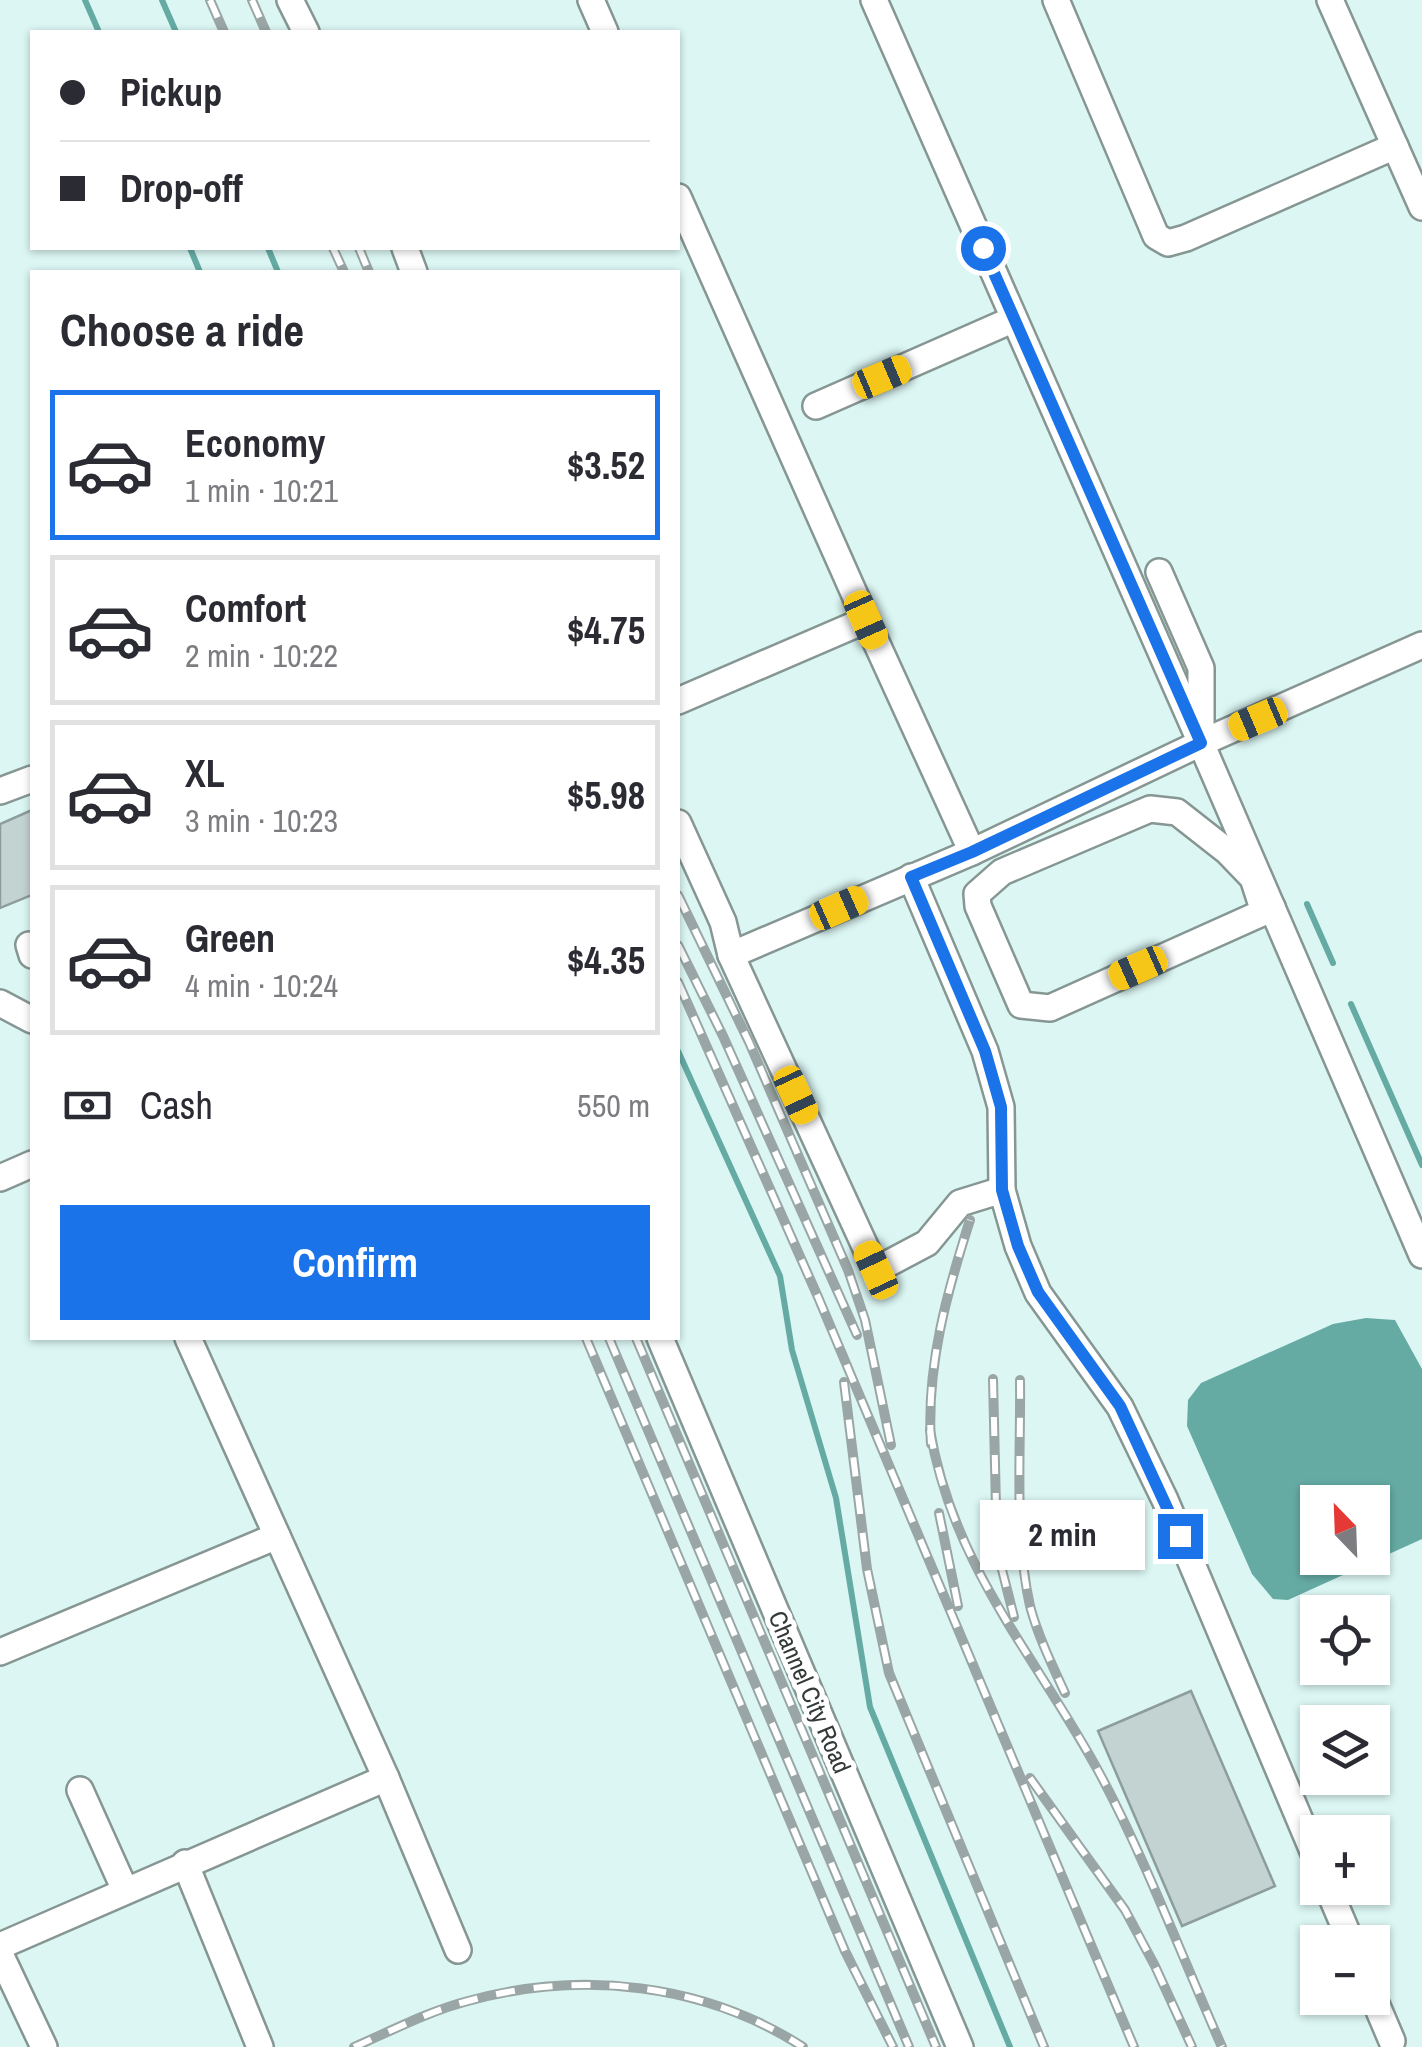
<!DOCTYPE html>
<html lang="en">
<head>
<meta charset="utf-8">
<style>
  :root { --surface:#fff; --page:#f2f2f3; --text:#2b2b33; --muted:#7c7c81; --line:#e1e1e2; --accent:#1a73e8 }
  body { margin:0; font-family:"Archivo Narrow",sans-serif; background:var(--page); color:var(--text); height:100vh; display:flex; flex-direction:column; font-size:38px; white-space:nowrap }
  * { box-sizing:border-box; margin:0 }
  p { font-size:32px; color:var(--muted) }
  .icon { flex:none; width:55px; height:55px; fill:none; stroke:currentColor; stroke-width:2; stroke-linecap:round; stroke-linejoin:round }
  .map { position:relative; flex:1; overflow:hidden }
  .panel { position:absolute; left:30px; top:270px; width:650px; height:1070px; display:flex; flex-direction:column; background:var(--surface); border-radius:0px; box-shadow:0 2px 8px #0004 }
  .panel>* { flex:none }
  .top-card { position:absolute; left:30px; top:30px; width:650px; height:220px; border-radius:0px; box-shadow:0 2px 8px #0004; display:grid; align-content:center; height:220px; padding:0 30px; background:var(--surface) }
  .needle { width:65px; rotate:337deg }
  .fabs { position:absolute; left:1300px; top:1485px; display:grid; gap:20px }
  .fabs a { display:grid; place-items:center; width:90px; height:90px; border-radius:0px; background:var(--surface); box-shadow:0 2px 8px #0004; font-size:50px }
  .end { position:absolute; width:45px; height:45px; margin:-22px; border:12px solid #1a73e8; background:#fff; box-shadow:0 0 0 5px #fff }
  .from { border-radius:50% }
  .bubble { position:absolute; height:70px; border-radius:0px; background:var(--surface); box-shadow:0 2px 8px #0004; font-size:32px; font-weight:700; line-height:70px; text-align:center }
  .car { position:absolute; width:30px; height:60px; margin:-30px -15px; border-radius:12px; box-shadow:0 0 8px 2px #0007; background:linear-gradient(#f5c518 24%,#345 0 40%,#f5c518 0 76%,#345 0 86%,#f5c518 0) }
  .top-card b { display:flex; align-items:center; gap:35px; height:95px; font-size:38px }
  .top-card b+b { border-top:2px solid var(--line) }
  .top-card i { width:25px; height:25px; background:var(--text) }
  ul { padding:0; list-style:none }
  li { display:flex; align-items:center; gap:30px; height:150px; margin:0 20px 15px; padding:0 10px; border:5px solid var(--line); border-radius:0px }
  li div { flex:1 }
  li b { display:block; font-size:38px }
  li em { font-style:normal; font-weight:700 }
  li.selected { border-color:var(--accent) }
  li>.icon { width:90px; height:90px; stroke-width:1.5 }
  h2 { padding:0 30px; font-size:45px; line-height:120px }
  .pay { display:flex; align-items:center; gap:25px; height:110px; padding:0 30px; font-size:38px }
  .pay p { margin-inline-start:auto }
  .cta { display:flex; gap:20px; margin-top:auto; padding:20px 30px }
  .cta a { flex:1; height:115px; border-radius:0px; background:var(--accent); color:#fff; font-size:40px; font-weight:700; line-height:115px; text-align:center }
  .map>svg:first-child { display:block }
</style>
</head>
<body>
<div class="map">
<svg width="1422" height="2047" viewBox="0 0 1422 2047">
  <rect width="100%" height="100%" fill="#eefffd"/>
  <!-- built -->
  <path fill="#dbf6f3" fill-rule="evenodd" d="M0,0H1422V2047H0ZM32,32H678V248H32ZM32,272H678V1338H32ZM1318,1502H1372V1558H1318ZM1318,1612H1372V1668H1318ZM1318,1722H1372V1778H1318ZM1318,1832H1372V1888H1318ZM1318,1942H1372V1998H1318Z"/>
  <!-- water -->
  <path fill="#65aba4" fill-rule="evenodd" d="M1366,1318L1395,1320L1422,1369V1539L1288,1600L1273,1599L1252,1574L1187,1426L1188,1400L1201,1383L1333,1324ZM1318,1502H1372V1558H1318Z"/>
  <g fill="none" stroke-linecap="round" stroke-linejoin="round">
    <!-- stream -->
    <g stroke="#65aba4" stroke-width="6">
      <path d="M85,0L99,32"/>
      <path d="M162,0L176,32"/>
      <path d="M190,248L200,272"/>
      <path d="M268,248L278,272"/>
      <path d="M1307,904L1333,963"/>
      <path d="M1351,1004L1422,1165"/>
      <path d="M678,1051L780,1276L792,1350L836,1498L870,1707L1010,2047"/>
    </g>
  </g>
  <!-- building -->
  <g fill="#c3d3d1" stroke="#8d9d9b" stroke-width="2.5">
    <path d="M32,810V895L0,908V824Z"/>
    <path d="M1191,1691L1275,1886L1182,1926L1098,1731Z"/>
  </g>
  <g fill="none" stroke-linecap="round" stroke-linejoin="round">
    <!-- minor casing -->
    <g stroke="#869693" stroke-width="30">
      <g id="minor">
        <path d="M290,0L306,32"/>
        <path d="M591,0L605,32"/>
        <path d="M874,0L1201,743"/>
        <path d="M1056,0L1156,236L1168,243L1186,238L1395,146"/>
        <path d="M1330,0L1422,207"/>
        <path d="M678,197L866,620"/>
        <path d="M405,248L414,272"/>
        <path d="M816,406L1014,319"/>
        <path d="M1159,572L1201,668V743L1422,1255"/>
        <path d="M678,701L866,620L972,852"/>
        <path d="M0,791L32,779"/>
        <path d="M678,823L723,922L731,955L876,1270L927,1243L960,1203L1002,1190L1018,1246L1038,1293L1120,1407L1165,1500L1318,1863"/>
        <path d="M911,877L985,1051L1001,1107L1002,1190"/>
        <path d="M1264,912L1253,878L1228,852L1177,812L1150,809L1002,872L977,894L978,906L1021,1005L1050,1008L1264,912L1272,907"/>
        <path d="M29,945L32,955"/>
        <path d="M731,955L972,852L1201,743L1422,645"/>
        <path d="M0,1003L32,1020"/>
        <path d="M0,1178L32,1164"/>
        <path d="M188,1338L386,1778L458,1950"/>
        <path d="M660,1338L960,2047"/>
        <path d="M0,1652L277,1536"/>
        <path d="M80,1790L125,1890"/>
        <path d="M185,1863L260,2047"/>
        <path d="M1328,1888L1351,1942"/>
        <path d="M0,1946L386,1778"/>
        <path d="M0,1954L44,2047"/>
        <path d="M1372,1994L1392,2041"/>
      </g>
    </g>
    <!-- minor -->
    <use href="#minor" stroke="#fff" stroke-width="25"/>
    <!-- rail casing -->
    <g stroke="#9aa6a5" stroke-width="10">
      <g id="rail">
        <path d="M210,0L224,32"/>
        <path d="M252,0L266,32"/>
        <path d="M333,248L344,272"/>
        <path d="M359,248L369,272"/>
        <path d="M678,895L749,1042L848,1270L865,1320L891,1445"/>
        <path d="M678,945L723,1036L857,1335"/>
        <path d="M678,982L818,1297L1134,2047"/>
        <path d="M586,1338L845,1951L893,2047"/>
        <path d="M609,1338L909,2047"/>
        <path d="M636,1338L936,2047"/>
        <path d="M993,1379L997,1550L1014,1617"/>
        <path d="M1020,1380C1021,1454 1014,1534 1030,1606C1038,1636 1052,1665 1065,1693"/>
        <path d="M844,1382L867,1569L889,1673L1044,2047"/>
        <path d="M930,1430C953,1568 1037,1657 1101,1776C1147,1863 1182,1957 1222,2047"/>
        <path d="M931,1444C926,1367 947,1292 970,1220"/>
        <path d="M939,1513L958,1606"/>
        <path d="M1030,1778L1125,1910L1155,1966L1192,2047"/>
        <path d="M354,2047C391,2031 429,2011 468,2001C581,1970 704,1983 803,2047"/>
      </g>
    </g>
    <!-- rail -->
    <use href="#rail" stroke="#fff" stroke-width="6" stroke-dasharray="19" stroke-linecap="butt"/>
  </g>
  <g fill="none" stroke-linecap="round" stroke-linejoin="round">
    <!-- route -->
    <path stroke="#1a73e8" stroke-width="12" d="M983,248L1201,743L972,852L911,877L985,1051L1001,1107L1002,1190L1018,1246L1038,1292L1120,1406L1180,1536"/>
  </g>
  <g text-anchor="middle" stroke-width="10" stroke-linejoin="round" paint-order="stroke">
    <!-- street labels -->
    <g font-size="25" fill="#333a39" stroke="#fff">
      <text transform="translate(810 1692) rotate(67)" y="9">Channel City Road</text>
    </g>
  </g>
</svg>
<div class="fabs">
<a><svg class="needle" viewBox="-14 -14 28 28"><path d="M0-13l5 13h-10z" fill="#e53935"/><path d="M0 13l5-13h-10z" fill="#7c7c81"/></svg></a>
<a><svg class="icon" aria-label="locate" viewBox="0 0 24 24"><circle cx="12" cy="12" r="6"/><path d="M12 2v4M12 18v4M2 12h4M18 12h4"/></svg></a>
<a><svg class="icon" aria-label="layers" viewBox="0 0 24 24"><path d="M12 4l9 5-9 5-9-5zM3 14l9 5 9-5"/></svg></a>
<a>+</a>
<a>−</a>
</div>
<i class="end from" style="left:983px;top:248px"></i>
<i class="end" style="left:1180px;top:1536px"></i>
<div class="bubble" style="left:980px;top:1500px;width:165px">2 min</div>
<i class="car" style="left:882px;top:377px;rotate:67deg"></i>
<i class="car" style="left:866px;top:620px;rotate:156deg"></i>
<i class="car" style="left:1258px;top:719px;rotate:247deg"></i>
<i class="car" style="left:839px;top:908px;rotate:66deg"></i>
<i class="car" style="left:1138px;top:968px;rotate:246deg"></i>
<i class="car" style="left:796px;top:1095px;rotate:155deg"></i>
<i class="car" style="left:876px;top:1270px;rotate:335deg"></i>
<div class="top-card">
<b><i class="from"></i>Pickup</b>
<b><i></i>Drop-off</b>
</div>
<section class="panel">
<h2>Choose a ride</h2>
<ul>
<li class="selected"><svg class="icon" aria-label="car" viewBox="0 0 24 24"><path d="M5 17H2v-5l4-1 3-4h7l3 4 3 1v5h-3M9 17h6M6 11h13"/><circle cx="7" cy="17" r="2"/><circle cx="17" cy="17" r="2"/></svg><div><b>Economy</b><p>1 min · 10:21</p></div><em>$3.52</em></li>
<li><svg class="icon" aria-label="car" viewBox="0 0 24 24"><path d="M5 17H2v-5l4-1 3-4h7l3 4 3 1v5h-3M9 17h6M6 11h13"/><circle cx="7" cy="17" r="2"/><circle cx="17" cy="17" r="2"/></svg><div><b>Comfort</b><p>2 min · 10:22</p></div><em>$4.75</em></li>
<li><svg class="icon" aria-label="car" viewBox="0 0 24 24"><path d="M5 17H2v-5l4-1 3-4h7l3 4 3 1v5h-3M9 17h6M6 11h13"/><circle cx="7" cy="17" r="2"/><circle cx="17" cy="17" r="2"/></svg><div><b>XL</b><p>3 min · 10:23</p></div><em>$5.98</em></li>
<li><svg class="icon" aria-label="car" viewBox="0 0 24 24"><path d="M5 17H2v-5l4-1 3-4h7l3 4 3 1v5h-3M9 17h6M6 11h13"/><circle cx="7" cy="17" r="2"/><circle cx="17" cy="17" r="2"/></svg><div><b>Green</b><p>4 min · 10:24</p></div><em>$4.35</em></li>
</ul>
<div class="pay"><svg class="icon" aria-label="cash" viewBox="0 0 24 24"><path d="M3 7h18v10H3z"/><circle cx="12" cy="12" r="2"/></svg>Cash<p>550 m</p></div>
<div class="cta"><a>Confirm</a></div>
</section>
</div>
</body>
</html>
